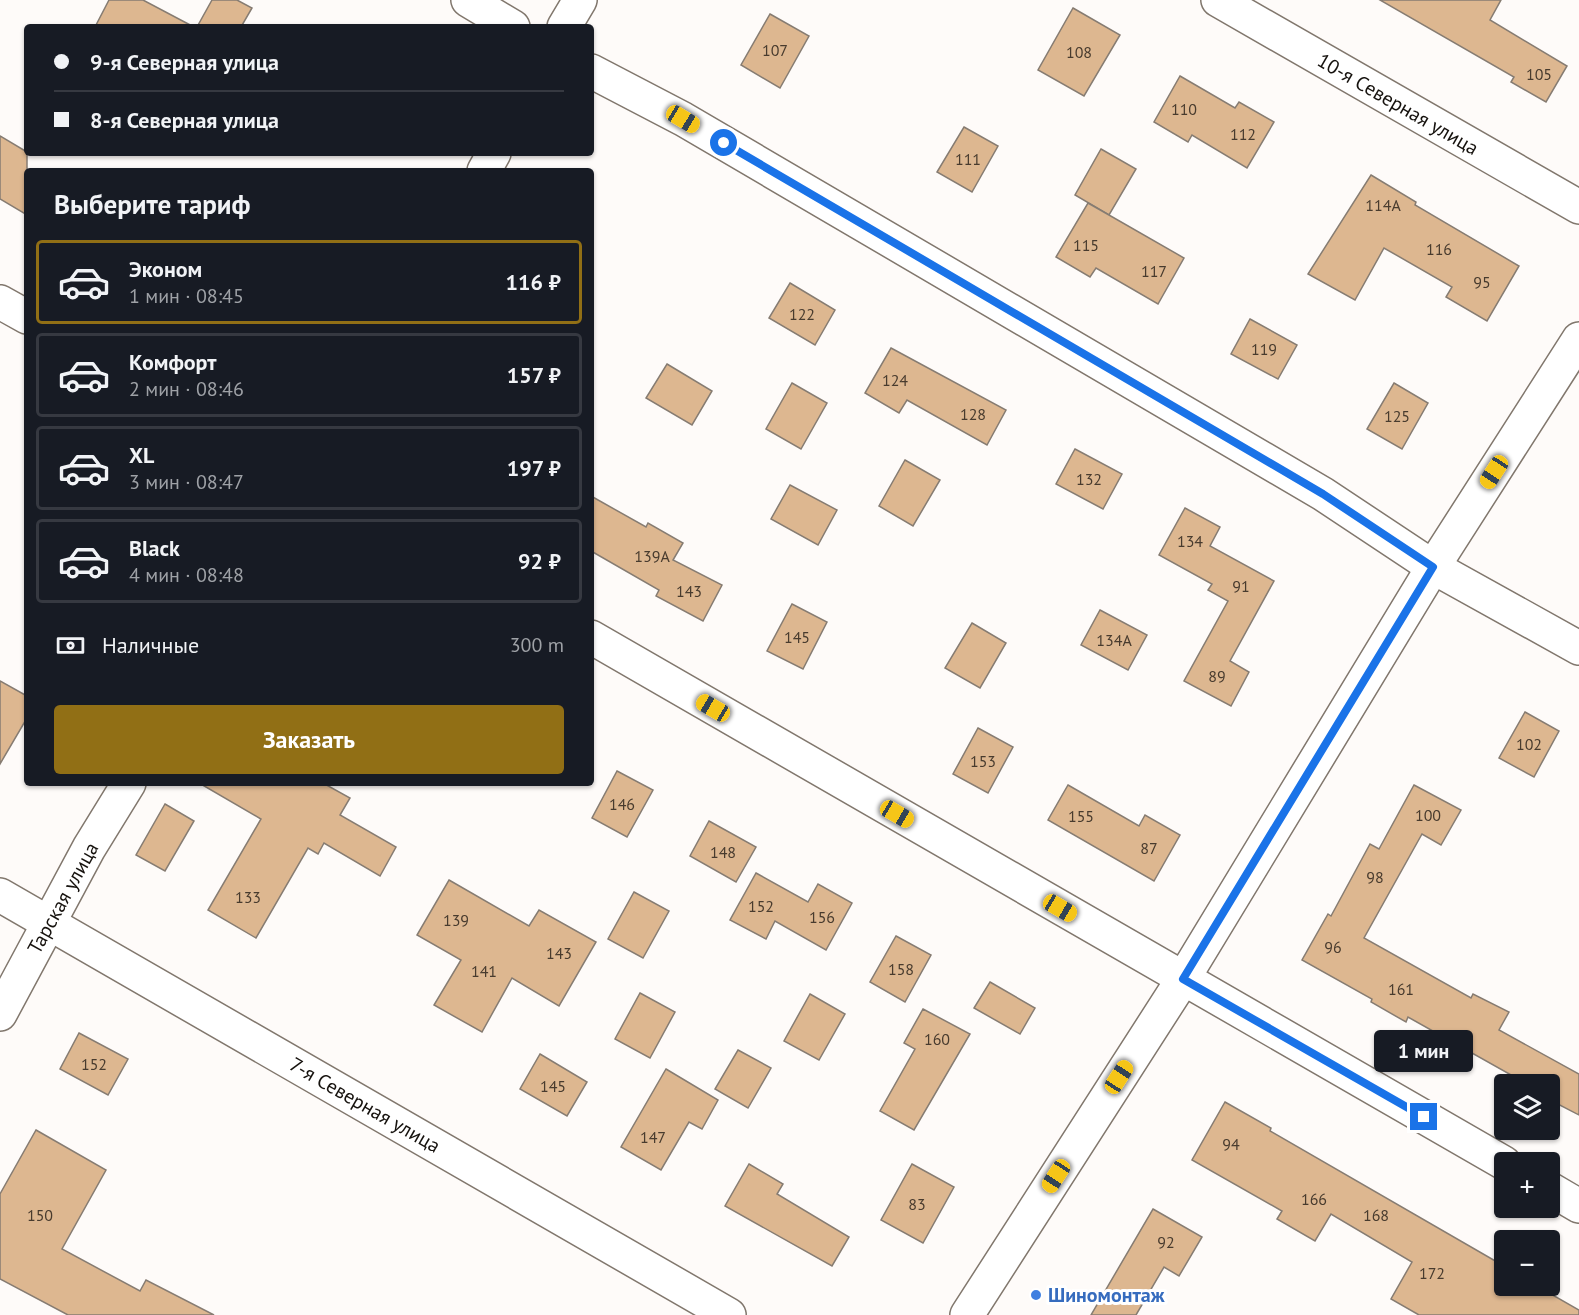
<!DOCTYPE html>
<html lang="ru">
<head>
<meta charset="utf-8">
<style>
  :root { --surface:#171b24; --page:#20242c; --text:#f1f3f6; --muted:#9ea1a6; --line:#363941; --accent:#916f15 }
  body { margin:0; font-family:"PT Sans",sans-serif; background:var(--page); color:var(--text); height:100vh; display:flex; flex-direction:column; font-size:22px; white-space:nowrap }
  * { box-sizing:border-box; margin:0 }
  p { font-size:20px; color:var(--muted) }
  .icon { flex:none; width:33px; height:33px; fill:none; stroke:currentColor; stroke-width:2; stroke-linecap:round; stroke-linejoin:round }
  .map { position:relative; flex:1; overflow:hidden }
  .panel { position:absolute; left:24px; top:168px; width:570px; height:618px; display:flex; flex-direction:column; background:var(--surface); border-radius:6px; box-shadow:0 2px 4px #0004 }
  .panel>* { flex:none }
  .hud { position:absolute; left:24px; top:24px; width:570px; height:132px; border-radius:6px; box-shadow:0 2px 4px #0004; display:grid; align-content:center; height:132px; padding:0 30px; background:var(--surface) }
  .buttons { position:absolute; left:1494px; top:1074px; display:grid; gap:12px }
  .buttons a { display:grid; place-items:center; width:66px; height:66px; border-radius:6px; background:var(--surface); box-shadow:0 2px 4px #0004; font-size:30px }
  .end { position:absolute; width:27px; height:27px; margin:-14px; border:8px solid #1a73e8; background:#fff; box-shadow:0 0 0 3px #fff }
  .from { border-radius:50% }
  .bubble { position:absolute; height:42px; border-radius:6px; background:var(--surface); box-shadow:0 2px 4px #0004; font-size:20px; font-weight:800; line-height:42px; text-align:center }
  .car { position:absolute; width:18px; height:36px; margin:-18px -9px; border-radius:8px; box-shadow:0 0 4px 2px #0007; background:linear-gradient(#f5c518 24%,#345 0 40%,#f5c518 0 76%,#345 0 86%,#f5c518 0) }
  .hud b { display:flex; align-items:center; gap:21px; height:57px; font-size:22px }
  .hud b+b { border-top:2px solid var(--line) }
  .hud i { width:15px; height:15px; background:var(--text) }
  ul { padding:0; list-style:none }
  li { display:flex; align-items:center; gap:18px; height:84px; margin:0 12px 9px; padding:0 18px; border:3px solid var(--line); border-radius:6px }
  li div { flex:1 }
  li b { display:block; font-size:22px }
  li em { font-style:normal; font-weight:800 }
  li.active { border-color:var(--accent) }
  li>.icon { width:54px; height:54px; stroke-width:1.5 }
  h2 { padding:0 30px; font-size:27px; line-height:72px }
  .pay { display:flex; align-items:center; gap:15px; height:66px; padding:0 30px; font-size:22px }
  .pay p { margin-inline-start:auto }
  .cta { display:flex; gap:12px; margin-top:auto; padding:12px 30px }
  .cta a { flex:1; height:69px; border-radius:6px; background:var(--accent); color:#fff; font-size:24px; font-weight:800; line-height:69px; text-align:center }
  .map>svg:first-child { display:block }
</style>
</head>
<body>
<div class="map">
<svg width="1579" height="1315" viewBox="0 0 1579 1315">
  <rect width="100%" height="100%" fill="#fefbf9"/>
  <!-- building -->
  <g fill="#ddb790" stroke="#867c72" stroke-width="1.5">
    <path d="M109,0H143L194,27H95Z"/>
    <path d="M212,0H237L252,8L241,27H197Z"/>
    <path d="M1380,0H1501L1490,20L1567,66L1546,102L1511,82L1514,77Z"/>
    <path d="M1073,8L1120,35L1084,96L1038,70Z"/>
    <path d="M770,14L809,36L780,88L741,65Z"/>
    <path d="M1180,76L1235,108L1239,102L1274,122L1247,168L1192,135L1188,142L1154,122Z"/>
    <path d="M964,127L998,146L972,192L937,172Z"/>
    <path d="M0,136L27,152V215L0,199Z"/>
    <path d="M1101,149L1136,169L1109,215L1075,195Z"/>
    <path d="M1371,175L1416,202L1415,205L1519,266L1487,321L1446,297L1452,287L1384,248L1355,300L1308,274Z"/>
    <path d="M1088,203L1184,258L1158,304L1096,268L1090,277L1056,257Z"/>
    <path d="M790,283L835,310L815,345L769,318Z"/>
    <path d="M1250,319L1297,345L1278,379L1231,354Z"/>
    <path d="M891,348L1006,410L987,445L907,400L899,413L865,393Z"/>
    <path d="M667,364L712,391L692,425L646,398Z"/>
    <path d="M792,383L827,403L801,449L766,429Z"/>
    <path d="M1394,383L1428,403L1402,449L1367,429Z"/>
    <path d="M1075,449L1122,474L1103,509L1056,484Z"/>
    <path d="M905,460L940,480L913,526L879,506Z"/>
    <path d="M790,485L837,510L818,545L771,519Z"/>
    <path d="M591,496L646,527L648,523L683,543L673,560L722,585L703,621L656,596L659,590L591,551Z"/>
    <path d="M1185,508L1220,527L1210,546L1274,581L1230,661L1249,672L1231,706L1184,681L1228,601L1208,590L1212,584L1159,555Z"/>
    <path d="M792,604L827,622L803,669L767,651Z"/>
    <path d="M1100,610L1147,635L1128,670L1081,645Z"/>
    <path d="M972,623L1006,643L980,688L945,668Z"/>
    <path d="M0,681L27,696V718L0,764Z"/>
    <path d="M1525,712L1559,731L1534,777L1499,758Z"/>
    <path d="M978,728L1013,747L988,793L953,774Z"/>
    <path d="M617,771L653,790L627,837L592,818Z"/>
    <path d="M199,783H323L350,798L340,815L396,847L380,876L324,843L318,854L308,848L256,938L208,910L261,819Z"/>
    <path d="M1068,785L1139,826L1145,815L1180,835L1154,881L1048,820Z"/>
    <path d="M1414,785L1461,810L1441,845L1422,834L1364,938L1471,998L1473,994L1509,1012L1499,1030L1579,1074V1115L1550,1100V1084H1508L1513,1076L1408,1017L1406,1022L1371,1002L1372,999L1302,960L1328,914L1331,916L1370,844L1379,849Z"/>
    <path d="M165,804L194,821L165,871L136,855Z"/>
    <path d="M709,821L756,847L736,882L690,856Z"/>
    <path d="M756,873L808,902L818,884L852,903L826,950L775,921L766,939L730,920Z"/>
    <path d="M449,880L529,926L539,910L596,942L559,1006L512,978L482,1032L434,1005L461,960L417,935Z"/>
    <path d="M634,892L669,911L643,958L608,939Z"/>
    <path d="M896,936L931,955L905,1002L870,982Z"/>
    <path d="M990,982L1035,1008L1020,1034L974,1008Z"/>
    <path d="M640,993L675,1012L650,1058L615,1039Z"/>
    <path d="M810,994L845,1014L819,1060L784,1041Z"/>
    <path d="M923,1009L970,1034L914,1130L880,1111L915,1049L904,1043Z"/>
    <path d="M79,1033L128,1059L108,1095L60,1069Z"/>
    <path d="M738,1050L771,1068L748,1108L715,1089Z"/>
    <path d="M540,1054L587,1082L567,1116L520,1089Z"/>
    <path d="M666,1069L718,1100L702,1129L689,1122L661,1170L621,1147Z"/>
    <path d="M1225,1102L1271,1128L1270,1131L1504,1266V1286H1537L1579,1310V1315H1419L1391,1299L1412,1262L1331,1214L1315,1241L1277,1219L1282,1211L1192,1160Z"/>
    <path d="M36,1130L106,1170L62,1249L140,1291L146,1280L214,1315H68L0,1279V1194Z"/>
    <path d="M749,1164L783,1184L777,1194L849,1237L832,1266L725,1206Z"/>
    <path d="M912,1164L954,1187L923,1243L881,1220Z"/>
    <path d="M1153,1209L1202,1237L1179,1276L1164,1267L1136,1315H1091Z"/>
  </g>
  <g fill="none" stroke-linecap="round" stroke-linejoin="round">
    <!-- street casing -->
    <g stroke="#81776d" stroke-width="36">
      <g id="street">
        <path d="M468,0L513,27"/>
        <path d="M1218,0L1579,207"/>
        <path d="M564,27L580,0"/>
        <path d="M591,71L683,119L1323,494L1433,567L1579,648"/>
        <path d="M484,171L494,153"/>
        <path d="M0,302L27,317"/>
        <path d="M591,637L1504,1163"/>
        <path d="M0,1014L89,848L129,783"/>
        <path d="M1550,1189L1579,1206"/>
      </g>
    </g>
    <!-- secondary casing -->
    <g stroke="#81776d" stroke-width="36">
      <path id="secondary" d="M967,1315L1183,979L1433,567L1579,339"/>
    </g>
    <!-- primary casing -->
    <g stroke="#81776d" stroke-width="36">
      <path id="primary" d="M0,895L729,1315"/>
    </g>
    <!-- street -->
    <use href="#street" stroke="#fff" stroke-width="33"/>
    <!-- secondary -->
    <use href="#secondary" stroke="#fff" stroke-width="33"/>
    <!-- primary -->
    <use href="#primary" stroke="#fff" stroke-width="33"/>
  </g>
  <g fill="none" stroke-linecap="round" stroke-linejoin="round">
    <!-- route -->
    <path stroke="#1a73e8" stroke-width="8" d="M724,143L1323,494L1433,567L1183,979L1424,1117"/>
  </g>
  <!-- markers -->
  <circle fill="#3f7fe0" stroke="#fff" stroke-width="2" cx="1036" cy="1295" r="6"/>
  <g text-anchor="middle" stroke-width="6" stroke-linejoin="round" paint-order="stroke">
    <!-- number labels -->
    <g font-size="16" fill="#483b2e">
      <text x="775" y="56">107</text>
      <text x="1079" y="58">108</text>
      <text x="1539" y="80">105</text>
      <text x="1184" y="115">110</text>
      <text x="1243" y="140">112</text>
      <text x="968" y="165">111</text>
      <text x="1383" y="211">114А</text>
      <text x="1086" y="251">115</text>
      <text x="1439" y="255">116</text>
      <text x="1154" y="277">117</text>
      <text x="1482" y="288">95</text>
      <text x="802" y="320">122</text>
      <text x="1264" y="355">119</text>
      <text x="895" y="386">124</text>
      <text x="973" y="420">128</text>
      <text x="1397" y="422">125</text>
      <text x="1089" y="485">132</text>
      <text x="1190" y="547">134</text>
      <text x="652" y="562">139А</text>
      <text x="1241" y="592">91</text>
      <text x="689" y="597">143</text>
      <text x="797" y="643">145</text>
      <text x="1114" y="646">134А</text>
      <text x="1217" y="682">89</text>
      <text x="1529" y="750">102</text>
      <text x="983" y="767">153</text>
      <text x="622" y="810">146</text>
      <text x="1428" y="821">100</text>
      <text x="1081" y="822">155</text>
      <text x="1149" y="854">87</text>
      <text x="723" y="858">148</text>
      <text x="1375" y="883">98</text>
      <text x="248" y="903">133</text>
      <text x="761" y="912">152</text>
      <text x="822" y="923">156</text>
      <text x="456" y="926">139</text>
      <text x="1333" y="953">96</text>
      <text x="559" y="959">143</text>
      <text x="901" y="975">158</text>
      <text x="484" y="977">141</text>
      <text x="1401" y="995">161</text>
      <text x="937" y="1045">160</text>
      <text x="94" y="1070">152</text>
      <text x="553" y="1092">145</text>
      <text x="653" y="1143">147</text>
      <text x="1231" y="1150">94</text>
      <text x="1314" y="1205">166</text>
      <text x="917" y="1210">83</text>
      <text x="40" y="1221">150</text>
      <text x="1376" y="1221">168</text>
      <text x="1166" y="1248">92</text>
      <text x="1432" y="1279">172</text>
    </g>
    <!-- street labels -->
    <g font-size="20" fill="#16120e" stroke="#fff">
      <text transform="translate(1398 104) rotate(30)" y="7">10-я Северная улица</text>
      <text transform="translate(63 898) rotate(-61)" y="7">Тарская улица</text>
      <text transform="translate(365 1105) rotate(30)" y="7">7-я Северная улица</text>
    </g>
    <!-- shop labels -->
    <g font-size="20" font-weight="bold" fill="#366cbe" stroke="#fff" text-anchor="start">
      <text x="1048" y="1302">Шиномонтаж</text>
    </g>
  </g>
</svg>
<div class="buttons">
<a><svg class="icon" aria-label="layers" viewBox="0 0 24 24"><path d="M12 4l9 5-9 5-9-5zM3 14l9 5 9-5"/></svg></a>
<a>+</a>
<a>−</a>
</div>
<i class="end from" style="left:724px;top:143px"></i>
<i class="end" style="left:1424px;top:1117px"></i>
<div class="bubble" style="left:1374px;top:1030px;width:99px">1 мин</div>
<i class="car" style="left:683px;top:119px;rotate:121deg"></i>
<i class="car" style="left:1494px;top:472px;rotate:213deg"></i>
<i class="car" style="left:713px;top:708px;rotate:300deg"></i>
<i class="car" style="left:897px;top:814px;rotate:120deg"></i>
<i class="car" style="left:1060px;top:908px;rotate:120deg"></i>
<i class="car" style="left:1119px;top:1077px;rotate:33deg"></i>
<i class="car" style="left:1056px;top:1176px;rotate:213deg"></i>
<div class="hud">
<b><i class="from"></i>9-я Северная улица</b>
<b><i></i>8-я Северная улица</b>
</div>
<section class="panel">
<h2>Выберите тариф</h2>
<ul>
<li class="active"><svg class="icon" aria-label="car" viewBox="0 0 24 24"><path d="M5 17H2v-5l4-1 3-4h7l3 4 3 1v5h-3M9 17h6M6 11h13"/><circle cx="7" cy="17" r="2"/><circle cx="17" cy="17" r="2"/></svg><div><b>Эконом</b><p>1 мин · 08:45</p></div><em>116 ₽</em></li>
<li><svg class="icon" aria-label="car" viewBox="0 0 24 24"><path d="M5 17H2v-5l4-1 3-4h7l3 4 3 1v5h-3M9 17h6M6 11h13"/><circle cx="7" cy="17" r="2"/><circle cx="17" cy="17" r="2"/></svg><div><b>Комфорт</b><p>2 мин · 08:46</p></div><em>157 ₽</em></li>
<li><svg class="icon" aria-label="car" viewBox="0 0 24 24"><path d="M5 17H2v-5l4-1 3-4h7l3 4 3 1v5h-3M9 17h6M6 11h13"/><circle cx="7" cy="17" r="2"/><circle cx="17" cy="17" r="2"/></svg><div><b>XL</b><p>3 мин · 08:47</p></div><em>197 ₽</em></li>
<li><svg class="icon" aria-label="car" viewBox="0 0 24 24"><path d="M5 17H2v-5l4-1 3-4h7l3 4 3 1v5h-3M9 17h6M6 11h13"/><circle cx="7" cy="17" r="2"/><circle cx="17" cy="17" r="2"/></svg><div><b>Black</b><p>4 мин · 08:48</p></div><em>92 ₽</em></li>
</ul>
<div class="pay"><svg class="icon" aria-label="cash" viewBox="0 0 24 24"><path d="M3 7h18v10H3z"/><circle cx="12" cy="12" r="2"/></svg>Наличные<p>300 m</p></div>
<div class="cta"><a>Заказать</a></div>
</section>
</div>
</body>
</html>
